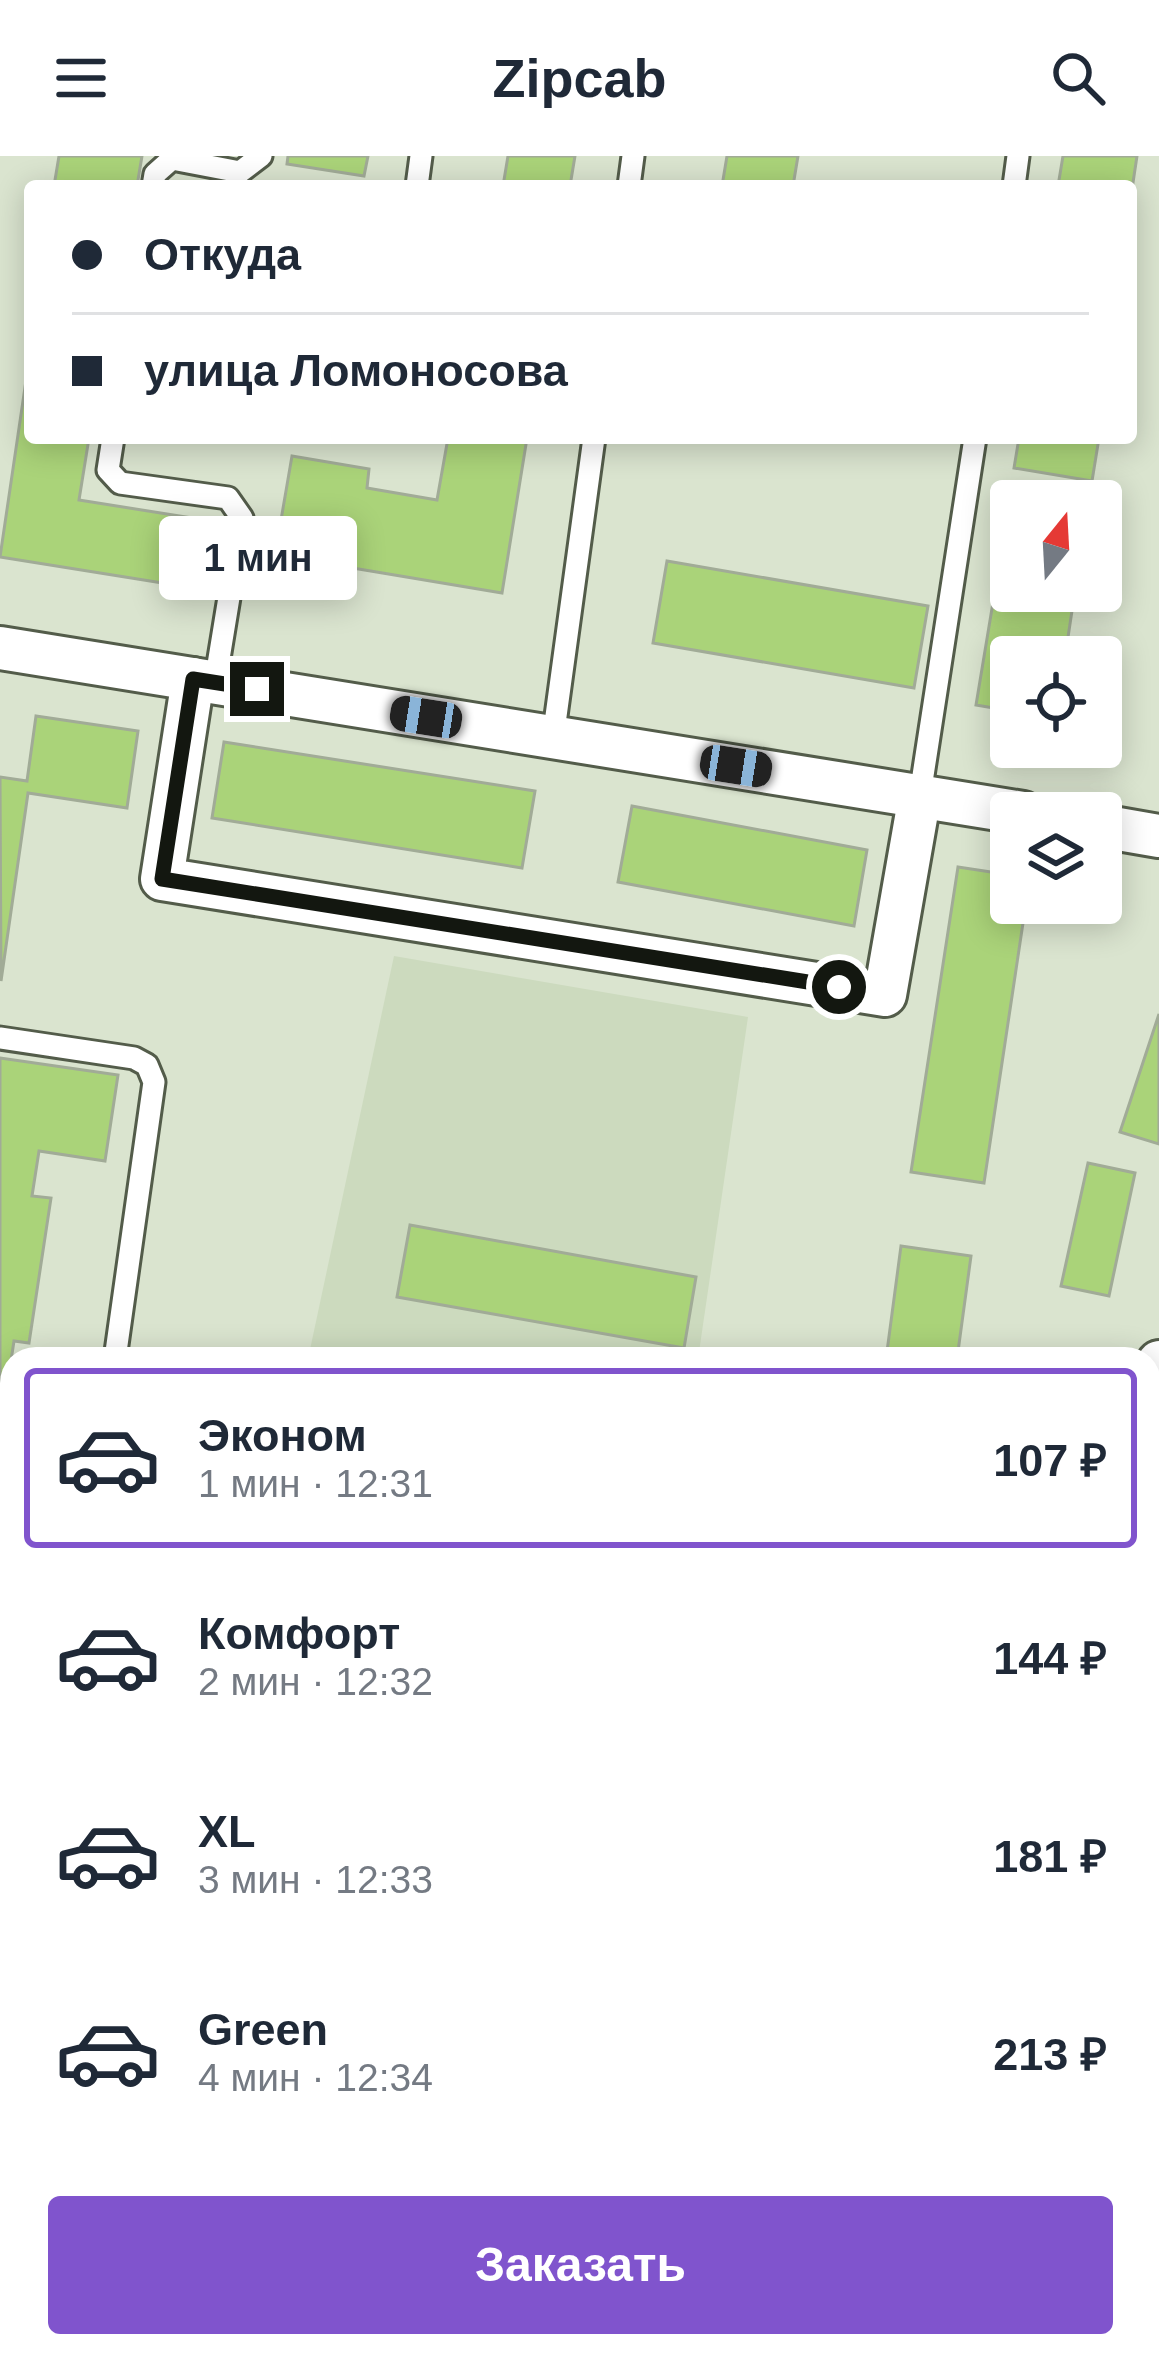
<!DOCTYPE html>
<html lang="ru">
<head>
<meta charset="utf-8">
<style>
  :root { --surface:#fff; --page:#f2f2f3; --text:#1f2937; --muted:#747a83; --line:#e0e1e3; --accent:#8054cd }
  body { margin:0; font-family:Arial,sans-serif; background:var(--page); color:var(--text); height:100vh; display:flex; flex-direction:column; font-size:45px; white-space:nowrap }
  * { box-sizing:border-box; margin:0 }
  p { font-size:39px; color:var(--muted) }
  .icon { flex:none; width:66px; height:66px; fill:none; stroke:currentColor; stroke-width:2; stroke-linecap:round; stroke-linejoin:round }
  .map { position:relative; flex:1; overflow:hidden }
  .side { position:absolute; left:0px; top:1191px; width:1161px; height:1011px; display:flex; flex-direction:column; background:var(--surface); border-radius:36px 36px 0 0; box-shadow:0 6px 30px #0003 }
  .side>* { flex:none }
  .top-card { position:absolute; left:24px; top:24px; width:1113px; height:264px; border-radius:12px; box-shadow:0 6px 30px #0003; display:grid; align-content:center; height:264px; padding:0 48px; background:var(--surface) }
  .needle { width:78px; rotate:18deg }
  .buttons { position:absolute; left:990px; top:324px; display:grid; gap:24px }
  .buttons a { display:grid; place-items:center; width:132px; height:132px; border-radius:12px; background:var(--surface); box-shadow:0 6px 30px #0003; font-size:60px }
  .end { position:absolute; width:54px; height:54px; margin:-27px; border:15px solid #131710; background:#fff; box-shadow:0 0 0 6px #fff }
  .from { border-radius:50% }
  .bubble { position:absolute; height:84px; border-radius:12px; background:var(--surface); box-shadow:0 6px 30px #0003; font-size:39px; font-weight:800; line-height:84px; text-align:center }
  .car { position:absolute; width:36px; height:72px; margin:-36px -18px; border-radius:15px; box-shadow:0 0 9px 3px #0007; background:linear-gradient(#222 24%,#8ab4d8 0 40%,#222 0 76%,#8ab4d8 0 86%,#222 0) }
  .top-card b { display:flex; align-items:center; gap:42px; height:114px; font-size:45px }
  .top-card b+b { border-top:3px solid var(--line) }
  .top-card i { width:30px; height:30px; background:var(--text) }
  ul { padding:21px 0 0; list-style:none }
  li { display:flex; align-items:center; gap:36px; height:180px; margin:0 24px 18px; padding:0 24px; border:6px solid transparent; border-radius:12px }
  li div { flex:1 }
  li b { display:block; font-size:45px }
  li em { font-style:normal; font-weight:800 }
  li.current { border-color:var(--accent) }
  li>.icon { width:108px; height:108px; stroke-width:1.5 }
  .cta { display:flex; gap:24px; margin-top:auto; padding:24px 48px }
  .cta a { flex:1; height:138px; border-radius:12px; background:var(--accent); color:#fff; font-size:48px; font-weight:800; line-height:138px; text-align:center }
  header { display:flex; justify-content:space-between; align-items:center; height:156px; padding:0 48px; background:var(--surface); font-size:54px; font-weight:800 }
  .map>svg:first-child { display:block }
</style>
</head>
<body>
<header><svg class="icon" aria-label="menu" viewBox="0 0 24 24"><path d="M4 6h16M4 12h16M4 18h16"/></svg>Zipcab<svg class="icon" aria-label="search" viewBox="0 0 24 24"><circle cx="10" cy="10" r="6"/><path d="M15 15l6 6"/></svg></header>
<div class="map">
<svg width="1159" height="2200" viewBox="0 0 1159 2200">
  <rect width="100%" height="100%" fill="#dae4cf"/>
  <!-- built -->
  <path fill="#ccdabe" d="M394,800L748,861L698,1203H308Z"/>
  <!-- green -->
  <path fill="#d1c3f9" d="M1149,2074L1159,2075V2200H234L236,2190H1149Z"/>
  <!-- building -->
  <g fill="#aad379" stroke="#a1ab97" stroke-width="3">
    <path d="M59,0H142L137,30H54Z"/>
    <path d="M288,0H368L364,20L287,8Z"/>
    <path d="M508,0H575L570,30H503Z"/>
    <path d="M727,0H798L793,30H722Z"/>
    <path d="M1063,0H1137L1131,40V30H1058Z"/>
    <path d="M28,211L30,282H89L79,344L211,365L200,433L0,401Z"/>
    <path d="M448,282H527L502,437L275,399L292,300L369,313L367,332L437,344Z"/>
    <path d="M1019,282H1099L1092,325L1014,312Z"/>
    <path d="M1003,386L1011,388V435H1075L1065,501H1011V555L976,549Z"/>
    <path d="M667,405L928,450L914,532L653,487Z"/>
    <path d="M36,560L138,575L127,652L28,637L1,825L0,621L27,625Z"/>
    <path d="M224,586L535,635L522,712L212,662Z"/>
    <path d="M632,650L867,694L854,770L618,726Z"/>
    <path d="M958,711L1011,719V747H1026L984,1027L911,1016Z"/>
    <path d="M1159,858V988L1120,976Z"/>
    <path d="M0,902L118,919L105,1005L39,995L32,1040L51,1042L29,1187L14,1185L8,1224L12,1314L0,1312Z"/>
    <path d="M1088,1007L1135,1017L1109,1140L1061,1130Z"/>
    <path d="M410,1069L696,1121L684,1192L397,1141Z"/>
    <path d="M901,1090L971,1100L957,1203H886Z"/>
    <path d="M0,1619L12,1620V1745L0,1743Z"/>
    <path d="M0,1883L12,1885V1969L0,1967Z"/>
    <path d="M52,2190H105L121,2192L120,2200H51Z"/>
  </g>
  <g fill="none" stroke-linecap="round" stroke-linejoin="round">
    <!-- lane casing -->
    <g stroke="#535c4a" stroke-width="27">
      <g id="lane">
        <path d="M153,30L155,18L172,3L240,16L261,0"/>
        <path d="M417,30L421,0"/>
        <path d="M629,30L633,0"/>
        <path d="M1014,30L1018,0"/>
        <path d="M113,282L108,314L120,327L228,342L242,362L215,527"/>
        <path d="M553,582L594,282"/>
        <path d="M920,639L975,282"/>
        <path d="M0,882L134,902L147,909L154,926L115,1203"/>
        <path d="M0,1357L12,1360"/>
        <path d="M1149,1667L1159,1668"/>
        <path d="M0,1992L12,1994"/>
        <path d="M206,2190L214,2191"/>
        <path d="M11,2200L12,2188"/>
      </g>
    </g>
    <!-- street casing -->
    <g stroke="#535c4a" stroke-width="48">
      <g id="street">
        <path d="M0,492L1023,657"/>
        <path d="M193,523L162,723L885,839L920,639"/>
        <path d="M1101,670L1159,680"/>
        <path d="M1149,1219L1159,1206"/>
        <path d="M0,1817L12,1819"/>
        <path d="M1149,1977H1159"/>
      </g>
    </g>
    <!-- lane -->
    <use href="#lane" stroke="#fff" stroke-width="21"/>
    <!-- street -->
    <use href="#street" stroke="#fff" stroke-width="42"/>
  </g>
  <g fill="none" stroke-linecap="round" stroke-linejoin="round">
    <!-- route -->
    <path stroke="#131710" stroke-width="15" d="M257,533L193,523L162,723L839,831"/>
  </g>
</svg>
<div class="buttons">
<a><svg class="needle" viewBox="-14 -14 28 28"><path d="M0-13l5 13h-10z" fill="#e53935"/><path d="M0 13l5-13h-10z" fill="#747a83"/></svg></a>
<a><svg class="icon" aria-label="locate" viewBox="0 0 24 24"><circle cx="12" cy="12" r="6"/><path d="M12 2v4M12 18v4M2 12h4M18 12h4"/></svg></a>
<a><svg class="icon" aria-label="layers" viewBox="0 0 24 24"><path d="M12 4l9 5-9 5-9-5zM3 14l9 5 9-5"/></svg></a>
</div>
<i class="end from" style="left:839px;top:831px"></i>
<i class="end" style="left:257px;top:533px"></i>
<div class="bubble" style="left:159px;top:360px;width:198px">1 мин</div>
<i class="car" style="left:426px;top:561px;rotate:279deg"></i>
<i class="car" style="left:736px;top:610px;rotate:99deg"></i>
<div class="top-card">
<b><i class="from"></i>Откуда</b>
<b><i></i>улица Ломоносова</b>
</div>
<section class="side">
<ul>
<li class="current"><svg class="icon" aria-label="car" viewBox="0 0 24 24"><path d="M5 17H2v-5l4-1 3-4h7l3 4 3 1v5h-3M9 17h6M6 11h13"/><circle cx="7" cy="17" r="2"/><circle cx="17" cy="17" r="2"/></svg><div><b>Эконом</b><p>1 мин · 12:31</p></div><em>107 ₽</em></li>
<li><svg class="icon" aria-label="car" viewBox="0 0 24 24"><path d="M5 17H2v-5l4-1 3-4h7l3 4 3 1v5h-3M9 17h6M6 11h13"/><circle cx="7" cy="17" r="2"/><circle cx="17" cy="17" r="2"/></svg><div><b>Комфорт</b><p>2 мин · 12:32</p></div><em>144 ₽</em></li>
<li><svg class="icon" aria-label="car" viewBox="0 0 24 24"><path d="M5 17H2v-5l4-1 3-4h7l3 4 3 1v5h-3M9 17h6M6 11h13"/><circle cx="7" cy="17" r="2"/><circle cx="17" cy="17" r="2"/></svg><div><b>XL</b><p>3 мин · 12:33</p></div><em>181 ₽</em></li>
<li><svg class="icon" aria-label="car" viewBox="0 0 24 24"><path d="M5 17H2v-5l4-1 3-4h7l3 4 3 1v5h-3M9 17h6M6 11h13"/><circle cx="7" cy="17" r="2"/><circle cx="17" cy="17" r="2"/></svg><div><b>Green</b><p>4 мин · 12:34</p></div><em>213 ₽</em></li>
</ul>
<div class="cta"><a>Заказать</a></div>
</section>
</div>
</body>
</html>
